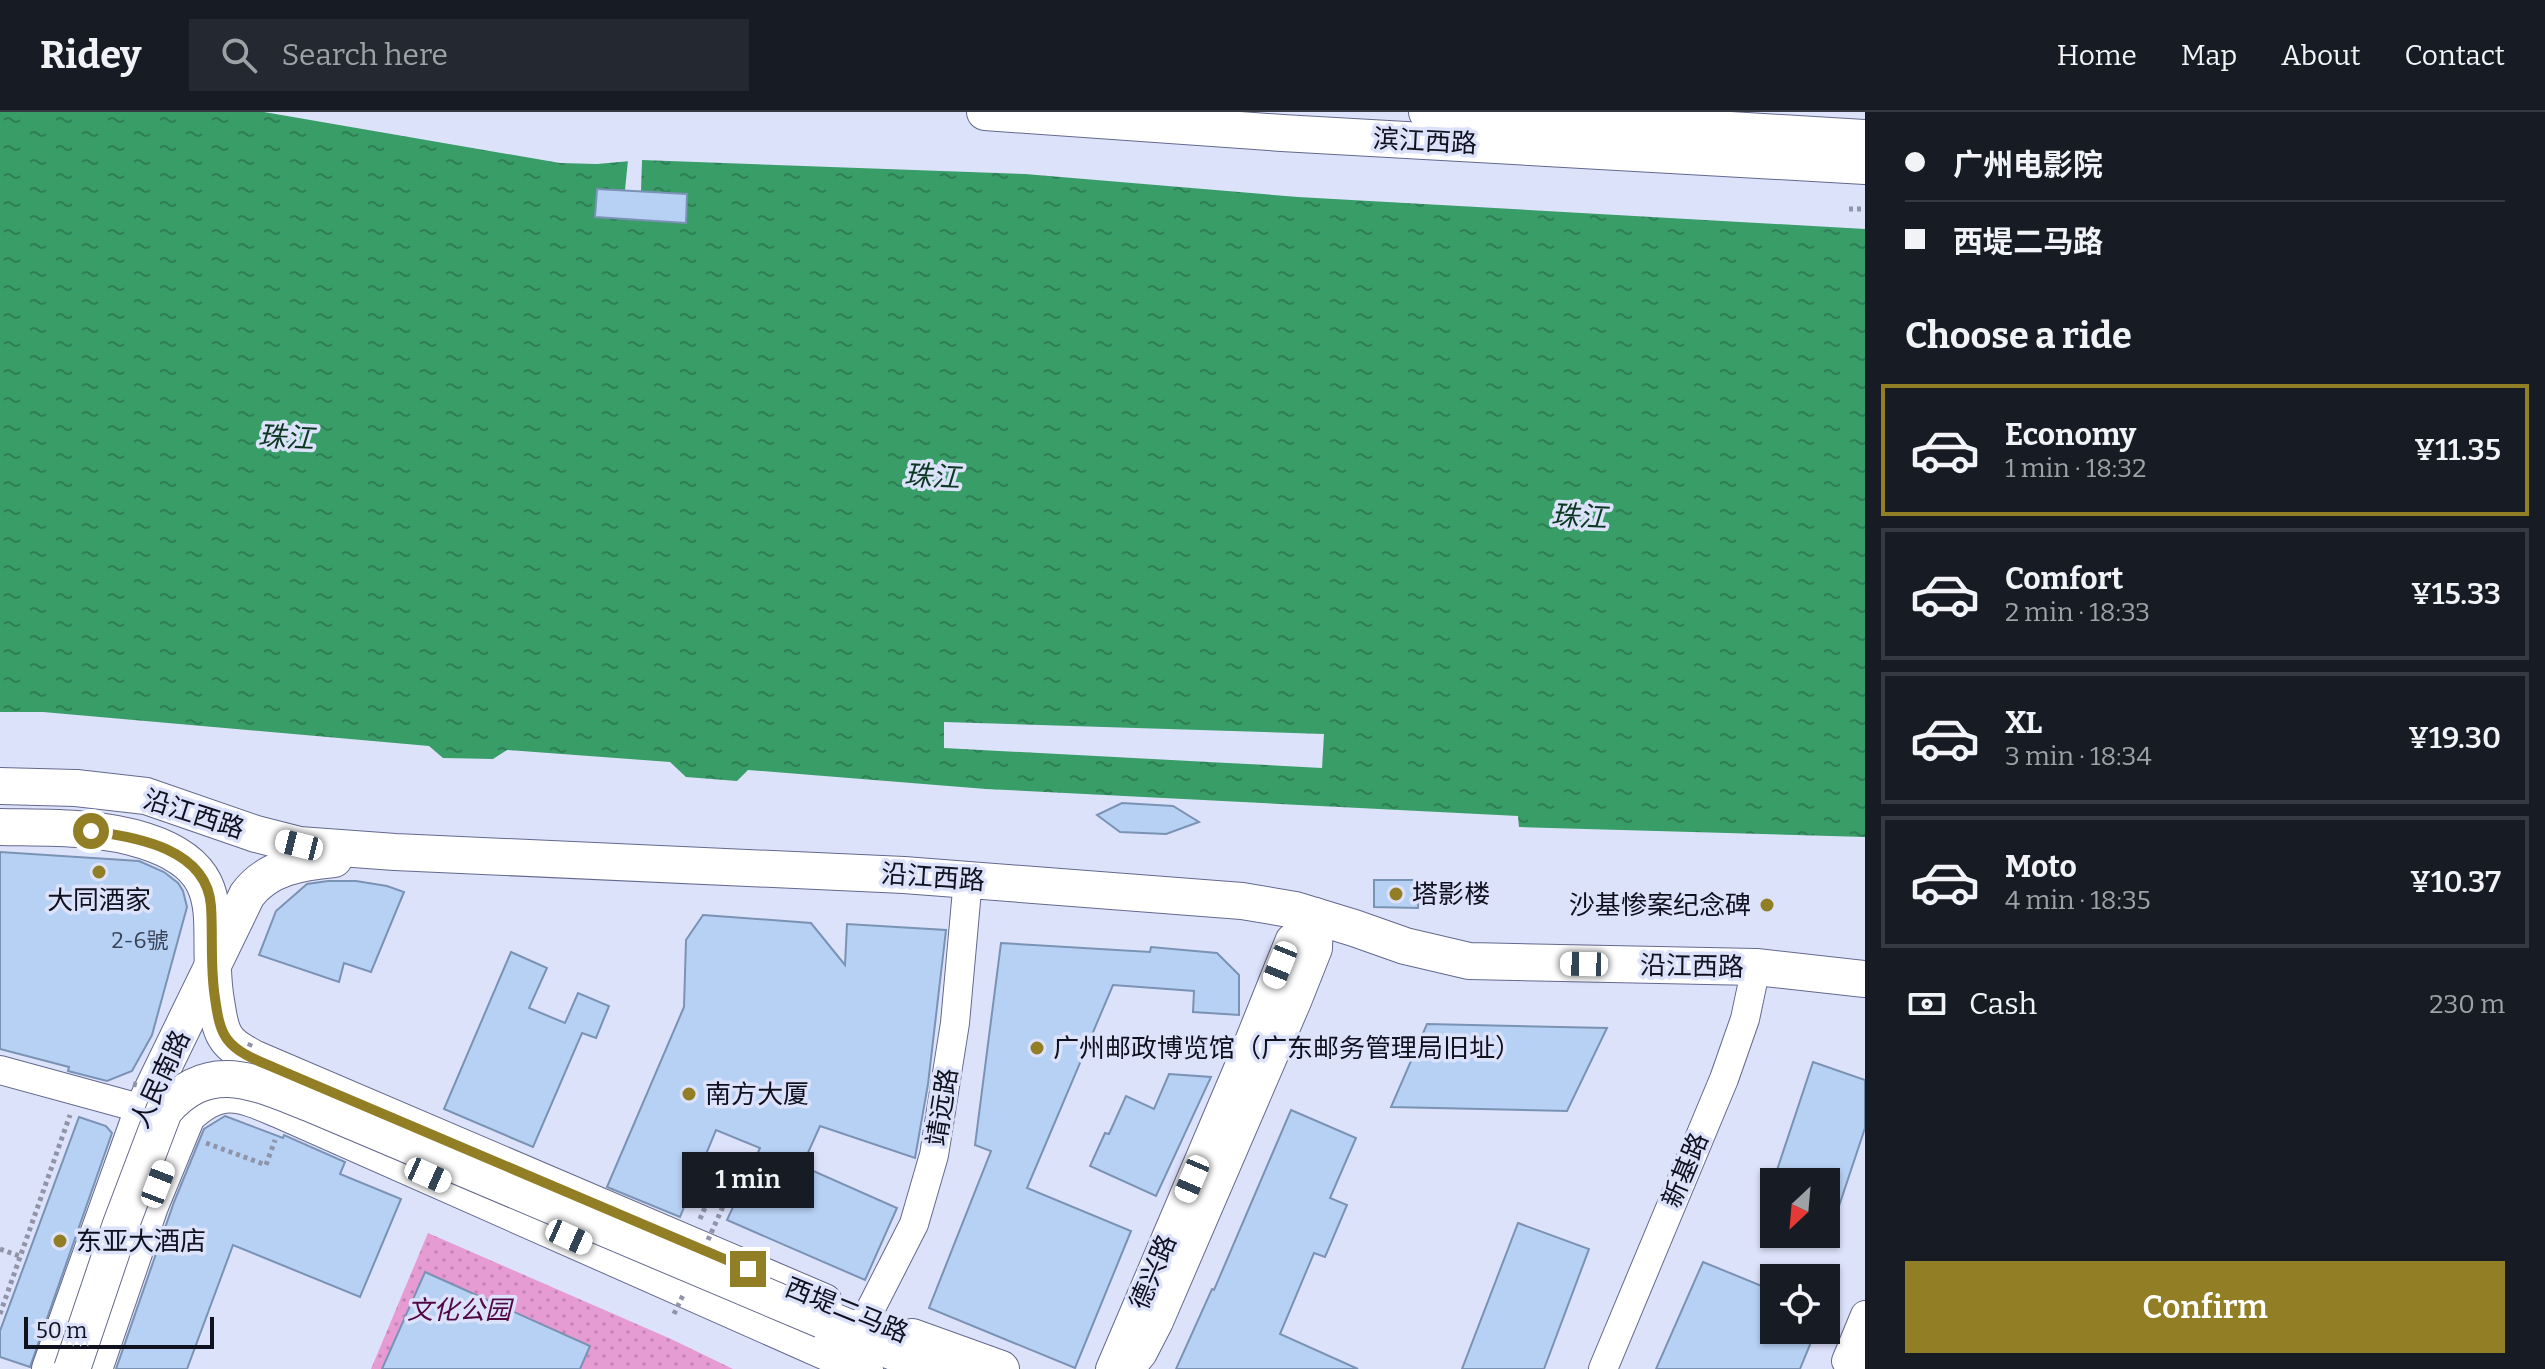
<!DOCTYPE html>
<html lang="en">
<head>
<meta charset="utf-8">
<style>
  :root { --surface:#171b24; --page:#242831; --text:#f1f3f6; --muted:#9ea1a6; --line:#363941; --accent:#917e25 }
  body { margin:0; font-family:Bitter,"Noto Sans SC",serif; background:var(--page); color:var(--text); height:100vh; display:flex; flex-direction:column; font-size:30px; white-space:nowrap }
  * { box-sizing:border-box; margin:0 }
  p { font-size:26px; color:var(--muted) }
  .icon { flex:none; width:44px; height:44px; fill:none; stroke:currentColor; stroke-width:2; stroke-linecap:round; stroke-linejoin:round }
  .map { position:relative; flex:1; overflow:hidden }
  .side { display:flex; flex-direction:column; background:var(--surface); width:680px }
  .side>* { flex:none }
  .banner { display:grid; align-content:center; height:176px; padding:0 40px; background:var(--surface) }
  .needle { width:52px; rotate:206deg }
  .tools { position:absolute; left:1760px; top:1056px; display:grid; gap:16px }
  .tools a { display:grid; place-items:center; width:80px; height:80px; border-radius:0px; background:var(--surface); box-shadow:0 2px 6px #0004; font-size:40px }
  .scale { position:absolute; left:24px; bottom:20px; width:190px; box-sizing:border-box; padding-left:8px; border:4px solid #0f111f; border-top:0; font-size:22px; line-height:28px; white-space:nowrap; color:#0f111f; -webkit-text-stroke:6px #dde2fb; paint-order:stroke }
  .end { position:absolute; width:36px; height:36px; margin:-18px; border:10px solid #917e25; background:#fff; box-shadow:0 0 0 4px #fff }
  .from { border-radius:50% }
  .bubble { position:absolute; height:56px; border-radius:0px; background:var(--surface); box-shadow:0 2px 6px #0004; font-size:26px; font-weight:600; line-height:56px; text-align:center }
  .car { position:absolute; width:24px; height:48px; margin:-24px -12px; border-radius:10px; box-shadow:0 0 6px 2px #0007; background:linear-gradient(#fff 24%,#345 0 40%,#fff 0 76%,#345 0 86%,#fff 0) }
  .banner b { display:flex; align-items:center; gap:28px; height:76px; font-size:30px }
  .banner b+b { border-top:2px solid var(--line) }
  .banner i { width:20px; height:20px; background:var(--text) }
  ul { padding:0; list-style:none }
  li { display:flex; align-items:center; gap:24px; height:132px; margin:0 16px 12px; padding:0 24px; border:4px solid var(--line); border-radius:0px }
  li div { flex:1 }
  li b { display:block; font-size:30px }
  li em { font-style:normal; font-weight:600 }
  li.active { border-color:var(--accent) }
  li>.icon { width:72px; height:72px; stroke-width:1.5 }
  h2 { padding:0 40px; font-size:36px; line-height:96px }
  .pay { display:flex; align-items:center; gap:20px; height:88px; padding:0 40px; font-size:30px }
  .pay p { margin-inline-start:auto }
  .button { display:flex; gap:16px; margin-top:auto; padding:16px 40px }
  .button a { flex:1; height:92px; border-radius:0px; background:var(--accent); color:#fff; font-size:32px; font-weight:600; line-height:92px; text-align:center }
  header { display:flex; align-items:center; gap:48px; box-sizing:border-box; height:112px; padding:0 40px; background:var(--surface); border-bottom:2px solid var(--line) }
  header strong { font-size:38px }
  nav { display:flex; gap:44px; margin-inline-start:auto; font-size:28px }
  .search { width:560px; height:72px; background:var(--page); display:flex; align-items:center; gap:20px; box-sizing:border-box; padding:0 28px; border-radius:0px; color:var(--muted); font-size:30px }
  main { display:flex; flex:1; min-height:0 }
  .map>svg:first-child { display:block }
</style>
</head>
<body>
<header>
<strong>Ridey</strong>
<div class="search"><svg class="icon" aria-label="search" viewBox="0 0 24 24"><circle cx="10" cy="10" r="6"/><path d="M15 15l6 6"/></svg>Search here</div>
<nav><a>Home</a><a>Map</a><a>About</a><a>Contact</a></nav>
</header>
<main>
<div class="map">
<svg width="1865" height="1257" viewBox="0 0 1865 1257">
  <defs>
    <pattern id="park-dots" width="8" height="8" patternUnits="userSpaceOnUse" patternTransform="scale(2)"><rect width="8" height="8" fill="#e69bd3"/><path d="M2 2h.1M6 6h.1" fill="none" stroke="#c484b5" stroke-width="1.8" stroke-linecap="round"/></pattern>
    <pattern id="water-ripples" width="26" height="14" patternUnits="userSpaceOnUse" patternTransform="scale(2)"><rect width="26" height="14" fill="#399d68"/><path d="M2 4q2-2 4 0t4 0M15 11q2-2 4 0t4 0" fill="none" stroke="#2e7f55"/></pattern>
  </defs>
  <rect width="100%" height="100%" fill="#dde2fb"/>
  <!-- park -->
  <path fill="url(#park-dots)" d="M428,1121L671,1227L733,1257H371Z"/>
  <!-- water -->
  <path fill="url(#water-ripples)" d="M0,0H264L560,51L597,52L642,48L1025,62L1298,85L1865,117V725L1519,715L1518,704L986,677L748,658L737,669L686,665L670,650L507,638L493,647L443,646L429,634L43,600H0Z"/>
  <!-- pier -->
  <g fill="#dde2fb">
    <path d="M628,48H642L641,79L687,82L686,111L595,105L597,77L625,78Z"/>
    <path d="M944,610L1324,622L1322,656L944,636Z"/>
  </g>
  <!-- building -->
  <g fill="#b7d1f5" stroke="#7a92b3" stroke-width="2">
    <path d="M597,77L687,82L686,111L595,105Z"/>
    <path d="M1122,691L1173,694L1199,710L1166,722L1120,720L1097,703Z"/>
    <path d="M0,740L139,749L164,760L178,771L183,779L187,795L152,923L132,959L107,969L68,959L69,955L0,937Z"/>
    <path d="M1374,768H1420L1418,796L1374,795Z"/>
    <path d="M328,769H356L387,774L404,780L371,860L344,851L339,870L259,843L276,799L307,772Z"/>
    <path d="M703,803L811,811L845,853L847,812L946,818L928,972L915,1046L820,1014L802,1054L897,1096L865,1168L727,1108L760,1036L716,1018L680,1105L607,1075L684,895L686,828Z"/>
    <path d="M1001,831L1150,840L1151,835L1217,841L1239,863V903L1193,900L1194,879L1113,873L1027,1076L1131,1119L1075,1256L929,1196L991,1039L975,1033Z"/>
    <path d="M511,840L547,856L529,896L565,911L578,881L609,894L596,926L582,921L533,1035L444,997Z"/>
    <path d="M1427,912L1607,916L1567,999L1391,995Z"/>
    <path d="M1813,950L1865,968V1016L1830,1121H1826V1070H1773Z"/>
    <path d="M1169,962L1211,965L1156,1084L1090,1054L1105,1021L1109,1022L1126,984L1154,997Z"/>
    <path d="M1291,998L1356,1026L1330,1086L1347,1093L1325,1145L1314,1141L1280,1222L1358,1257H1176L1212,1177L1214,1178Z"/>
    <path d="M225,1004L283,1026L284,1023L345,1050L340,1062L401,1087L360,1185L233,1133L187,1257H116L174,1090L204,1017Z"/>
    <path d="M79,1005L106,1014L112,1021L30,1255L0,1245V1219Z"/>
    <path d="M1518,1111L1589,1137L1544,1257H1462Z"/>
    <path d="M1703,1150L1774,1179V1218H1816L1800,1257H1656Z"/>
    <path d="M425,1160L590,1234L580,1257H382Z"/>
  </g>
  <g fill="none" stroke-linecap="round" stroke-linejoin="round">
    <!-- minor casing -->
    <g stroke="#63698d" stroke-width="30">
      <g id="minor">
        <path d="M0,958L143,997"/>
        <path d="M865,1208L914,1112L934,1043L955,911L968,767"/>
        <path d="M1846,1249L1865,1203"/>
        <path d="M1110,1257L1239,954L1290,827L1315,804"/>
        <path d="M1603,1257L1724,967L1745,907L1756,855"/>
      </g>
    </g>
    <!-- major casing -->
    <g stroke="#63698d" stroke-width="38">
      <g id="major">
        <path d="M985,0L1282,21L1865,54"/>
        <path d="M1427,0L1865,26"/>
        <path d="M0,674L76,676L146,684L256,722L299,733L395,740L904,763L1242,789L1295,798L1354,816L1405,834L1469,849L1756,855L1865,867"/>
        <path d="M0,715C47,716 100,714 145,729C238,759 203,814 216,889C218,900 219,914 225,924C231,935 243,940 253,946L824,1190"/>
        <path d="M912,1225L1001,1257"/>
        <path d="M50,1257L143,997L247,783C267,755 302,750 334,747"/>
        <path d="M94,1257L150,1094L187,1004C221,971 242,982 280,998L865,1257"/>
        <path d="M1125,1257L1139,1240L1155,1209L1293,889L1314,836L1315,804"/>
      </g>
    </g>
    <!-- highway casing -->
    <g stroke="#63698d" stroke-width="44">
      <g id="highway">
        <path d="M822,1208L944,1257"/>
        <path d="M1857,1257L1865,1236"/>
      </g>
    </g>
    <!-- path -->
    <g stroke="#9094a9" stroke-width="5" stroke-dasharray="4 4" stroke-linecap="butt">
      <path d="M1849,97H1865"/>
      <path d="M206,1031L266,1053L275,1028"/>
      <path d="M700,1107L727,1045"/>
      <path d="M0,1137L22,1145"/>
      <path d="M0,1202L70,1003"/>
    </g>
    <!-- minor -->
    <use href="#minor" stroke="#fff" stroke-width="28"/>
    <!-- major -->
    <use href="#major" stroke="#fff" stroke-width="36"/>
    <!-- highway -->
    <use href="#highway" stroke="#fff" stroke-width="42"/>
    <!-- major-bridge casing -->
    <g stroke="#63698d" stroke-width="38" stroke-linecap="butt">
      <path id="major-bridge" d="M72,1257L120,1115L164,999C209,946 255,970 309,991L822,1208"/>
    </g>
    <!-- path-bridge -->
    <g stroke="#9094a9" stroke-width="5" stroke-dasharray="4 4" stroke-linecap="butt">
      <path d="M246,942L252,928"/>
      <path d="M133,972L148,976"/>
      <path d="M708,1128L742,1052L727,1045"/>
      <path d="M674,1202L684,1181"/>
    </g>
    <!-- major-bridge -->
    <use href="#major-bridge" stroke="#fff" stroke-width="36"/>
  </g>
  <g fill="none" stroke-linecap="round" stroke-linejoin="round">
    <!-- route -->
    <path stroke="#917e25" stroke-width="10" d="M91,719C137,725 207,737 211,794C213,825 210,855 215,886C217,900 219,916 227,927C238,942 259,949 275,956L748,1157"/>
  </g>
  <!-- markers -->
  <g fill="#917e25" stroke="#dde2fb" stroke-width="3">
    <circle cx="99" cy="760" r="8"/>
    <circle cx="1396" cy="782" r="8"/>
    <circle cx="1767" cy="793" r="8"/>
    <circle cx="1037" cy="936" r="8"/>
    <circle cx="689" cy="982" r="8"/>
    <circle cx="60" cy="1129" r="8"/>
  </g>
  <g text-anchor="middle" stroke-width="7" stroke-linejoin="round" paint-order="stroke">
    <!-- number labels -->
    <g font-size="22" fill="#394154">
      <text x="140" y="836">2-6號</text>
    </g>
    <!-- street labels -->
    <g font-size="26" fill="#0f111f" stroke="#dde2fb">
      <text transform="translate(1425 29) rotate(3)" y="9">滨江西路</text>
      <text transform="translate(194 702) rotate(18)" y="9">沿江西路</text>
      <text transform="translate(933 765) rotate(4)" y="9">沿江西路</text>
      <text transform="translate(1692 854) rotate(1)" y="9">沿江西路</text>
      <text transform="translate(160 967) rotate(-65)" y="9">人民南路</text>
      <text transform="translate(942 995) rotate(-81)" y="9">靖远路</text>
      <text transform="translate(1685 1058) rotate(-67)" y="9">新基路</text>
      <text transform="translate(1153 1160) rotate(-67)" y="9">德兴路</text>
      <text transform="translate(847 1198) rotate(22)" y="9">西堤二马路</text>
    </g>
    <!-- poi labels -->
    <g font-size="26" fill="#0f111f" stroke="#dde2fb" text-anchor="start">
      <text x="1412" y="791">塔影楼</text>
      <text x="99" y="797" text-anchor="middle">大同酒家</text>
      <text x="1751" y="802" text-anchor="end">沙基惨案纪念碑</text>
      <text x="1053" y="945">广州邮政博览馆（广东邮务管理局旧址）</text>
      <text x="705" y="991">南方大厦</text>
      <text x="76" y="1138">东亚大酒店</text>
    </g>
    <!-- park labels -->
    <g font-size="26" font-style="italic" fill="#510844" stroke="#dde2fb">
      <text x="459" y="1207">文化公园</text>
    </g>
    <!-- water labels -->
    <g font-size="28" font-style="italic" fill="#0c3721" stroke="#dde2fb">
      <text transform="translate(286 325) rotate(3)" y="10">珠江</text>
      <text transform="translate(932 364) rotate(3)" y="10">珠江</text>
      <text transform="translate(1579 404) rotate(3)" y="10">珠江</text>
    </g>
  </g>
</svg>
<div class="tools">
<a><svg class="needle" viewBox="-14 -14 28 28"><path d="M0-13l5 13h-10z" fill="#e53935"/><path d="M0 13l5-13h-10z" fill="#9ea1a6"/></svg></a>
<a><svg class="icon" aria-label="locate" viewBox="0 0 24 24"><circle cx="12" cy="12" r="6"/><path d="M12 2v4M12 18v4M2 12h4M18 12h4"/></svg></a>
</div>
<div class="scale">50 m</div>
<i class="end from" style="left:91px;top:719px"></i>
<i class="end" style="left:748px;top:1157px"></i>
<div class="bubble" style="left:682px;top:1040px;width:132px">1 min</div>
<i class="car" style="left:299px;top:733px;rotate:284deg"></i>
<i class="car" style="left:1584px;top:852px;rotate:271deg"></i>
<i class="car" style="left:1280px;top:853px;rotate:202deg"></i>
<i class="car" style="left:428px;top:1063px;rotate:114deg"></i>
<i class="car" style="left:1192px;top:1067px;rotate:203deg"></i>
<i class="car" style="left:158px;top:1072px;rotate:21deg"></i>
<i class="car" style="left:569px;top:1125px;rotate:114deg"></i>
</div>
<section class="side">
<div class="banner">
<b><i class="from"></i>广州电影院</b>
<b><i></i>西堤二马路</b>
</div>
<h2>Choose a ride</h2>
<ul>
<li class="active"><svg class="icon" aria-label="car" viewBox="0 0 24 24"><path d="M5 17H2v-5l4-1 3-4h7l3 4 3 1v5h-3M9 17h6M6 11h13"/><circle cx="7" cy="17" r="2"/><circle cx="17" cy="17" r="2"/></svg><div><b>Economy</b><p>1 min · 18:32</p></div><em>¥11.35</em></li>
<li><svg class="icon" aria-label="car" viewBox="0 0 24 24"><path d="M5 17H2v-5l4-1 3-4h7l3 4 3 1v5h-3M9 17h6M6 11h13"/><circle cx="7" cy="17" r="2"/><circle cx="17" cy="17" r="2"/></svg><div><b>Comfort</b><p>2 min · 18:33</p></div><em>¥15.33</em></li>
<li><svg class="icon" aria-label="car" viewBox="0 0 24 24"><path d="M5 17H2v-5l4-1 3-4h7l3 4 3 1v5h-3M9 17h6M6 11h13"/><circle cx="7" cy="17" r="2"/><circle cx="17" cy="17" r="2"/></svg><div><b>XL</b><p>3 min · 18:34</p></div><em>¥19.30</em></li>
<li><svg class="icon" aria-label="car" viewBox="0 0 24 24"><path d="M5 17H2v-5l4-1 3-4h7l3 4 3 1v5h-3M9 17h6M6 11h13"/><circle cx="7" cy="17" r="2"/><circle cx="17" cy="17" r="2"/></svg><div><b>Moto</b><p>4 min · 18:35</p></div><em>¥10.37</em></li>
</ul>
<div class="pay"><svg class="icon" aria-label="cash" viewBox="0 0 24 24"><path d="M3 7h18v10H3z"/><circle cx="12" cy="12" r="2"/></svg>Cash<p>230 m</p></div>
<div class="button"><a>Confirm</a></div>
</section>
</main>
</body>
</html>
